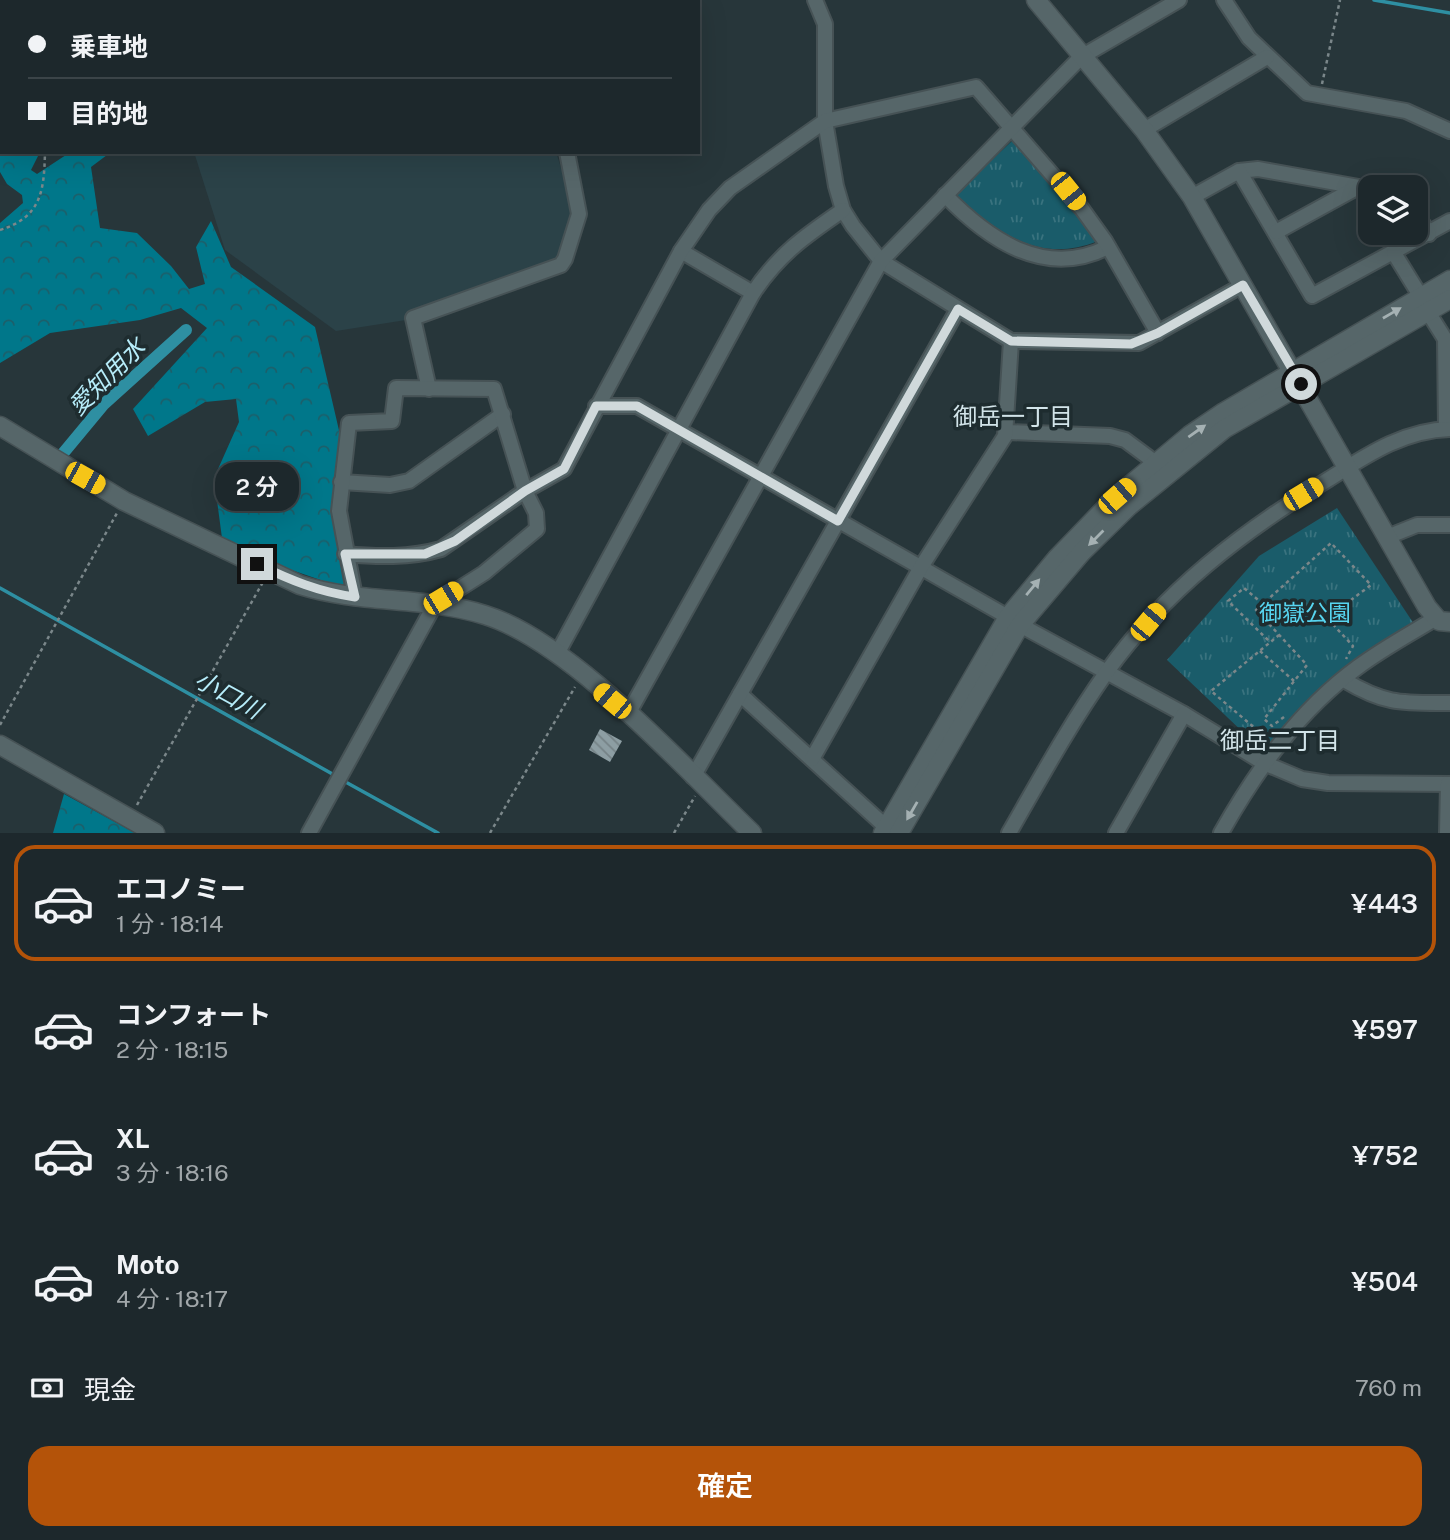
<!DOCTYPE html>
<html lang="ja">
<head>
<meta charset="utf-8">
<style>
  :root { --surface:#1d282c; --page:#253034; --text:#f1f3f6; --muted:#a0a6a9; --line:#3b4448; --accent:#b45309 }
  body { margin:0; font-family:"Public Sans","Noto Sans JP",sans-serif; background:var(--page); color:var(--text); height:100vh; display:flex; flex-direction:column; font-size:26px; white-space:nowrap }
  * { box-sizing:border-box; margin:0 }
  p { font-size:23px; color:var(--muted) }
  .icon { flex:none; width:38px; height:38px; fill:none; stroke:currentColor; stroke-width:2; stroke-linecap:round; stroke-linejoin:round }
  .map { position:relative; height:833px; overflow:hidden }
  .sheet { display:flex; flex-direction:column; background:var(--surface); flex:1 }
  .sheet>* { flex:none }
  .top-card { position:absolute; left:0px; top:0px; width:700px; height:154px; box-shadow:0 7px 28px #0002,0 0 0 2px var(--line); display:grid; align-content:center; height:154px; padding:0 28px; background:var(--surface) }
  .buttons { position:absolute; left:1358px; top:175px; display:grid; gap:14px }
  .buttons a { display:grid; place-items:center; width:70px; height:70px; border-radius:14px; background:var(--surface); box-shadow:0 7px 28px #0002,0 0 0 2px var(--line); font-size:35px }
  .end { position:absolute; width:32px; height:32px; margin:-16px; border:9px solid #d0d9db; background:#111; box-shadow:0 0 0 4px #111 }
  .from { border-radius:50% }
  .bubble { position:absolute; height:49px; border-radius:21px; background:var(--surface); box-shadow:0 7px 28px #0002,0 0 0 2px var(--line); font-size:23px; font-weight:600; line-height:49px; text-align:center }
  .car { position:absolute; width:21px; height:42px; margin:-21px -10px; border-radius:9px; box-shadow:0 0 5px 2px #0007; background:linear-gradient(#f5c518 24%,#345 0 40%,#f5c518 0 76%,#345 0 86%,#f5c518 0) }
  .top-card b { display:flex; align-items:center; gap:24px; height:66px; font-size:26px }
  .top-card b+b { border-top:2px solid var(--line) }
  .top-card i { width:18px; height:18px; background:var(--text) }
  ul { padding:12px 0 0; list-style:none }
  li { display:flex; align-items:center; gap:21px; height:116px; margin:0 14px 10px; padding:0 14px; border:4px solid transparent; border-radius:21px }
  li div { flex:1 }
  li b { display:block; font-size:26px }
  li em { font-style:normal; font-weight:600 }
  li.current { border-color:var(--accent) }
  li>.icon { width:63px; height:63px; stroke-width:1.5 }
  .pay { display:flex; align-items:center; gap:18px; height:77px; padding:0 28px; font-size:26px }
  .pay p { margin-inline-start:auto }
  .button { display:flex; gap:14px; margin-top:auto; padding:14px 28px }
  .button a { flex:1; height:80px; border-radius:21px; background:var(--accent); color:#fff; font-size:28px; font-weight:600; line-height:80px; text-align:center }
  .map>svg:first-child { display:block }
</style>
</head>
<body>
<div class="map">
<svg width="1450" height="833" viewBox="0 0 1450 833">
  <defs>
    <pattern id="forest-crowns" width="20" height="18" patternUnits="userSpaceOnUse" patternTransform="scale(1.75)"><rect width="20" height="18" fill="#00778a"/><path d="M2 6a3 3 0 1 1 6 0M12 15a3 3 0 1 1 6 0" fill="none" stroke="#1c5f6a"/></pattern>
    <pattern id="park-tufts" width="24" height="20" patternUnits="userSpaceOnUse" patternTransform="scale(1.75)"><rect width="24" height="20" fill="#1a5c6a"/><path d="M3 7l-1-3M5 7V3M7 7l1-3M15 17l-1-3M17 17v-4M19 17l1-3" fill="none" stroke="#3a737f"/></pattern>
    <pattern id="building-back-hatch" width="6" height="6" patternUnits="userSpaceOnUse" patternTransform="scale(1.75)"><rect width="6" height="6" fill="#8d9ea3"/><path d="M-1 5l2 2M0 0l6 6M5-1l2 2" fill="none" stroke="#758286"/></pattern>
  </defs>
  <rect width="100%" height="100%" fill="#27363a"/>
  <!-- built -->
  <path fill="#2b4248" d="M194,152H556L576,215L558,261L406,320L336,331L225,250Z"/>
  <!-- forest -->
  <g fill="url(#forest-crowns)">
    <path d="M150,0H435L150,2Z"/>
    <path d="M0,58L2,152H40L31,170L37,174L66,155L65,152H111L91,167L100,228L137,233L171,266L189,289L205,284L196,247L211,221L231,267L315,327L341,439L346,582L341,587L277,565L222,538L214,478L239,422L236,399L205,402L148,436L133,409L207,328L181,308L140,320L50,333L0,363V223L23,203L22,195L7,184L0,172Z"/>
    <path d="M64,794L135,833H53Z"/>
  </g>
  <!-- park -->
  <g fill="url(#park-tufts)">
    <path d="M1012,141L1098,241C1040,264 1004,234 958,202L955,195Z"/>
    <path d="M1337,508L1414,624L1266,754L1167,660L1259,556Z"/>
  </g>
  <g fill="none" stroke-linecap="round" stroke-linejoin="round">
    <!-- stream -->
    <g stroke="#2e8fa2" stroke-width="3.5">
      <path d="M1374,0L1450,13"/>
      <path d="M0,588L336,776"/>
      <path d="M342,780L438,833"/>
    </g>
    <!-- canal -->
    <path stroke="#2e8fa2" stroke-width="12" d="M60,457L104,404L186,330"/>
  </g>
  <!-- building -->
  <path fill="url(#building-back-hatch)" d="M600,729L622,741L610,762L589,750Z"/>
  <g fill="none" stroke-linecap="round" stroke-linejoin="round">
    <!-- minor casing -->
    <g stroke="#465255" stroke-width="18">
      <g id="minor">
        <path d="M135,0L136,2"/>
        <path d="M518,0L519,2"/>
        <path d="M815,0L825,24V121L836,186L843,210L853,226L881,261L1011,341L1139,343L1243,285"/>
        <path d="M1224,0L1249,38L1307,93L1406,111L1450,131"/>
        <path d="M0,18L2,20"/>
        <path d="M1144,130L1267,57"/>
        <path d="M1239,171L1258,169L1370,189"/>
        <path d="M945,195C989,240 1045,279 1108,247"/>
        <path d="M1192,197L1239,171L1312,296L1450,221"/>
        <path d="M1416,213L1429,234"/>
        <path d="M1276,232L1358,187"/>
        <path d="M681,251L753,293"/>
        <path d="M1394,253L1421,297"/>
        <path d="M1428,312L1445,339L1446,429"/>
        <path d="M429,389L413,318L561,265L565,259L579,214L567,152"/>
        <path d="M596,406H637L1008,617"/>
        <path d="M1007,432L1110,436L1125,440L1156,463"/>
        <path d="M341,482L390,485L409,481L503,414"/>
        <path d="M1387,537L1417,525H1450"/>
        <path d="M345,554C377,557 410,558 441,549L525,491L564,469L681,251L709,210L730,188L825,121L976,87L1082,209L1105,241L1158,333"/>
        <path d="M1020,625L1184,714L1264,763L1302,779L1328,783L1450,784"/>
        <path d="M557,654L753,293C779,254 805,236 843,210"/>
        <path d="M1344,680C1386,705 1402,703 1450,703"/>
        <path d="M740,694L886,827"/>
        <path d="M628,714L881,261L1081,57L1179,0"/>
        <path d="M812,759L921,567L1005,436L1011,341"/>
        <path d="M693,777L958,309"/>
        <path d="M309,833L435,604L484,573L537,529L536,513L525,491L494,389L396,388L392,421L349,423L339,511L355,597"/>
        <path d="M1009,833C1040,779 1070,724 1106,673C1164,591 1244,530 1329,479C1367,455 1404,430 1450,429"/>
        <path d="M1116,833L1184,714"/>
        <path d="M1221,833C1256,771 1299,710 1358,667C1382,649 1410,634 1436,618"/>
        <path d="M1447,833L1448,784"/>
      </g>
    </g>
    <!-- tertiary casing -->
    <g stroke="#465255" stroke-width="21">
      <g id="tertiary">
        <path d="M1036,0L1144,130L1192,197L1427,607L1439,621L1450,622"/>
        <path d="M0,426L124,501L300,585C360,604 424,596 485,615C572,642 684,768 752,833"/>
        <path d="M0,745L155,833"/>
        <path d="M883,833L1008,617L1057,558L1117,496L1190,435L1224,412L1450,280"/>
        <path d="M899,833L1020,625L1082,552L1129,506L1224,429L1450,299"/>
      </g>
    </g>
    <!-- path -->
    <g stroke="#7b878a" stroke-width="2.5" stroke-dasharray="3.5 3.5" stroke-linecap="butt">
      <path d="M1322,84L1340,0"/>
      <path d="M0,138H2"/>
      <path d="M0,230C42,217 44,190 45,152"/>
      <path d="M1263,604L1244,588L1228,601L1270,642"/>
      <path d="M1260,651L1294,681"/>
      <path d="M1284,717L1272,726L1264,719L1307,665L1256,610L1331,543L1371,585L1327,618L1353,646L1346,659"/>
      <path d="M0,725L117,513"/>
      <path d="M1269,740L1211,691L1279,635"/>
      <path d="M137,805L263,582"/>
      <path d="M490,833L575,687"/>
      <path d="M674,833L695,796"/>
    </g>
    <!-- minor -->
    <use href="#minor" stroke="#566669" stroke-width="14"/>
    <!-- tertiary -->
    <use href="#tertiary" stroke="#566669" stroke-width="18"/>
  </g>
  <!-- one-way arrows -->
  <defs><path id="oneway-solid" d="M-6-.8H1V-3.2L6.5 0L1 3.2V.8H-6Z" transform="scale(1.75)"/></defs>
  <g fill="#a5b1b3">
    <use href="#oneway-solid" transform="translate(1392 313) rotate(-30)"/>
    <use href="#oneway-solid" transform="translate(1197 431) rotate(-35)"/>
    <use href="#oneway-solid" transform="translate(1096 538) rotate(135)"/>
    <use href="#oneway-solid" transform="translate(1033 587) rotate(-50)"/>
    <use href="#oneway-solid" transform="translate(912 811) rotate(120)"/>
  </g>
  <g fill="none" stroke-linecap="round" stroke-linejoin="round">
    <!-- route -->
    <path stroke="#d0d9db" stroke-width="9" d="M257,564C290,580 319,592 355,597L345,554H425L455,541L525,491L564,469L596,406H637L838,521L958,309L1011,341L1131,344L1158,333L1243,285L1301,384"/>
  </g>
  <g text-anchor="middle" stroke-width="7" stroke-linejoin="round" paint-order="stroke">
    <!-- park labels -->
    <g font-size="23" fill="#57d5f0" stroke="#1e2c2f">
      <text x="1305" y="621">御嶽公園</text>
    </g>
    <!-- water labels -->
    <g font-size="24" font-style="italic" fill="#b7edfa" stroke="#1e2c2f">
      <text transform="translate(107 377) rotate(-45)" y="8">愛知用水</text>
      <text transform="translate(228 695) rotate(29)" y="8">小口川</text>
    </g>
    <!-- neighbourhood labels -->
    <g font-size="24" fill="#d2e4e9" stroke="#1e2c2f">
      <text x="1013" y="425">御岳一丁目</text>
      <text x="1280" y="749">御岳二丁目</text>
    </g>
  </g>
</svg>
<div class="buttons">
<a><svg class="icon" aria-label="layers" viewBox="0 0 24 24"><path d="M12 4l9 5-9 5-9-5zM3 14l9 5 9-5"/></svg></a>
</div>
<i class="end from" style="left:1301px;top:384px"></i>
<i class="end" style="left:257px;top:564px"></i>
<div class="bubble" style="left:215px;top:462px;width:84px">2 分</div>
<i class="car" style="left:1068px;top:191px;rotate:141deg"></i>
<i class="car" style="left:85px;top:478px;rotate:119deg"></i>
<i class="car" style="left:1303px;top:494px;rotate:59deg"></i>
<i class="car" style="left:1117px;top:496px;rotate:49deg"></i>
<i class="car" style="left:443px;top:598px;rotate:59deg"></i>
<i class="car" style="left:1148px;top:622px;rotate:40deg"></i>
<i class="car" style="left:612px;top:701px;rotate:310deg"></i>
<div class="top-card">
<b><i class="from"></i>乗車地</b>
<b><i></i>目的地</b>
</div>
</div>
<section class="sheet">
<ul>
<li class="current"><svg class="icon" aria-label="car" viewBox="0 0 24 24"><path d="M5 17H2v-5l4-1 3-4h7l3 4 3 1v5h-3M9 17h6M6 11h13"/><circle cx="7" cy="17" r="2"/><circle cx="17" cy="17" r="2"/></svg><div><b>エコノミー</b><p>1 分 · 18:14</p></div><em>¥443</em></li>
<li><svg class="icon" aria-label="car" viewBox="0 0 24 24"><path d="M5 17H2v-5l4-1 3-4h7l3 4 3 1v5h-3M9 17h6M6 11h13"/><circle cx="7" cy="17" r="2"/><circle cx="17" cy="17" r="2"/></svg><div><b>コンフォート</b><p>2 分 · 18:15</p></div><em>¥597</em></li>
<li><svg class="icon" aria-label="car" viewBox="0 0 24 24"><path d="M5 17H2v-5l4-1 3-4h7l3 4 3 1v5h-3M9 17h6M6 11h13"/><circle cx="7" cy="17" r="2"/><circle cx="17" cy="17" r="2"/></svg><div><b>XL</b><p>3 分 · 18:16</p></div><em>¥752</em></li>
<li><svg class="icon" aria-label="car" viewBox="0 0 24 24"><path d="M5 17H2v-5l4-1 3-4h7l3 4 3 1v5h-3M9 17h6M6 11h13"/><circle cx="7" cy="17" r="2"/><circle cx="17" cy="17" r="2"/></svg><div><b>Moto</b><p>4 分 · 18:17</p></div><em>¥504</em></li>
</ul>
<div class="pay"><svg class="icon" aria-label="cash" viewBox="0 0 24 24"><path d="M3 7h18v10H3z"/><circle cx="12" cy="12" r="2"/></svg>現金<p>760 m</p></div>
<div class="button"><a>確定</a></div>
</section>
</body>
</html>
